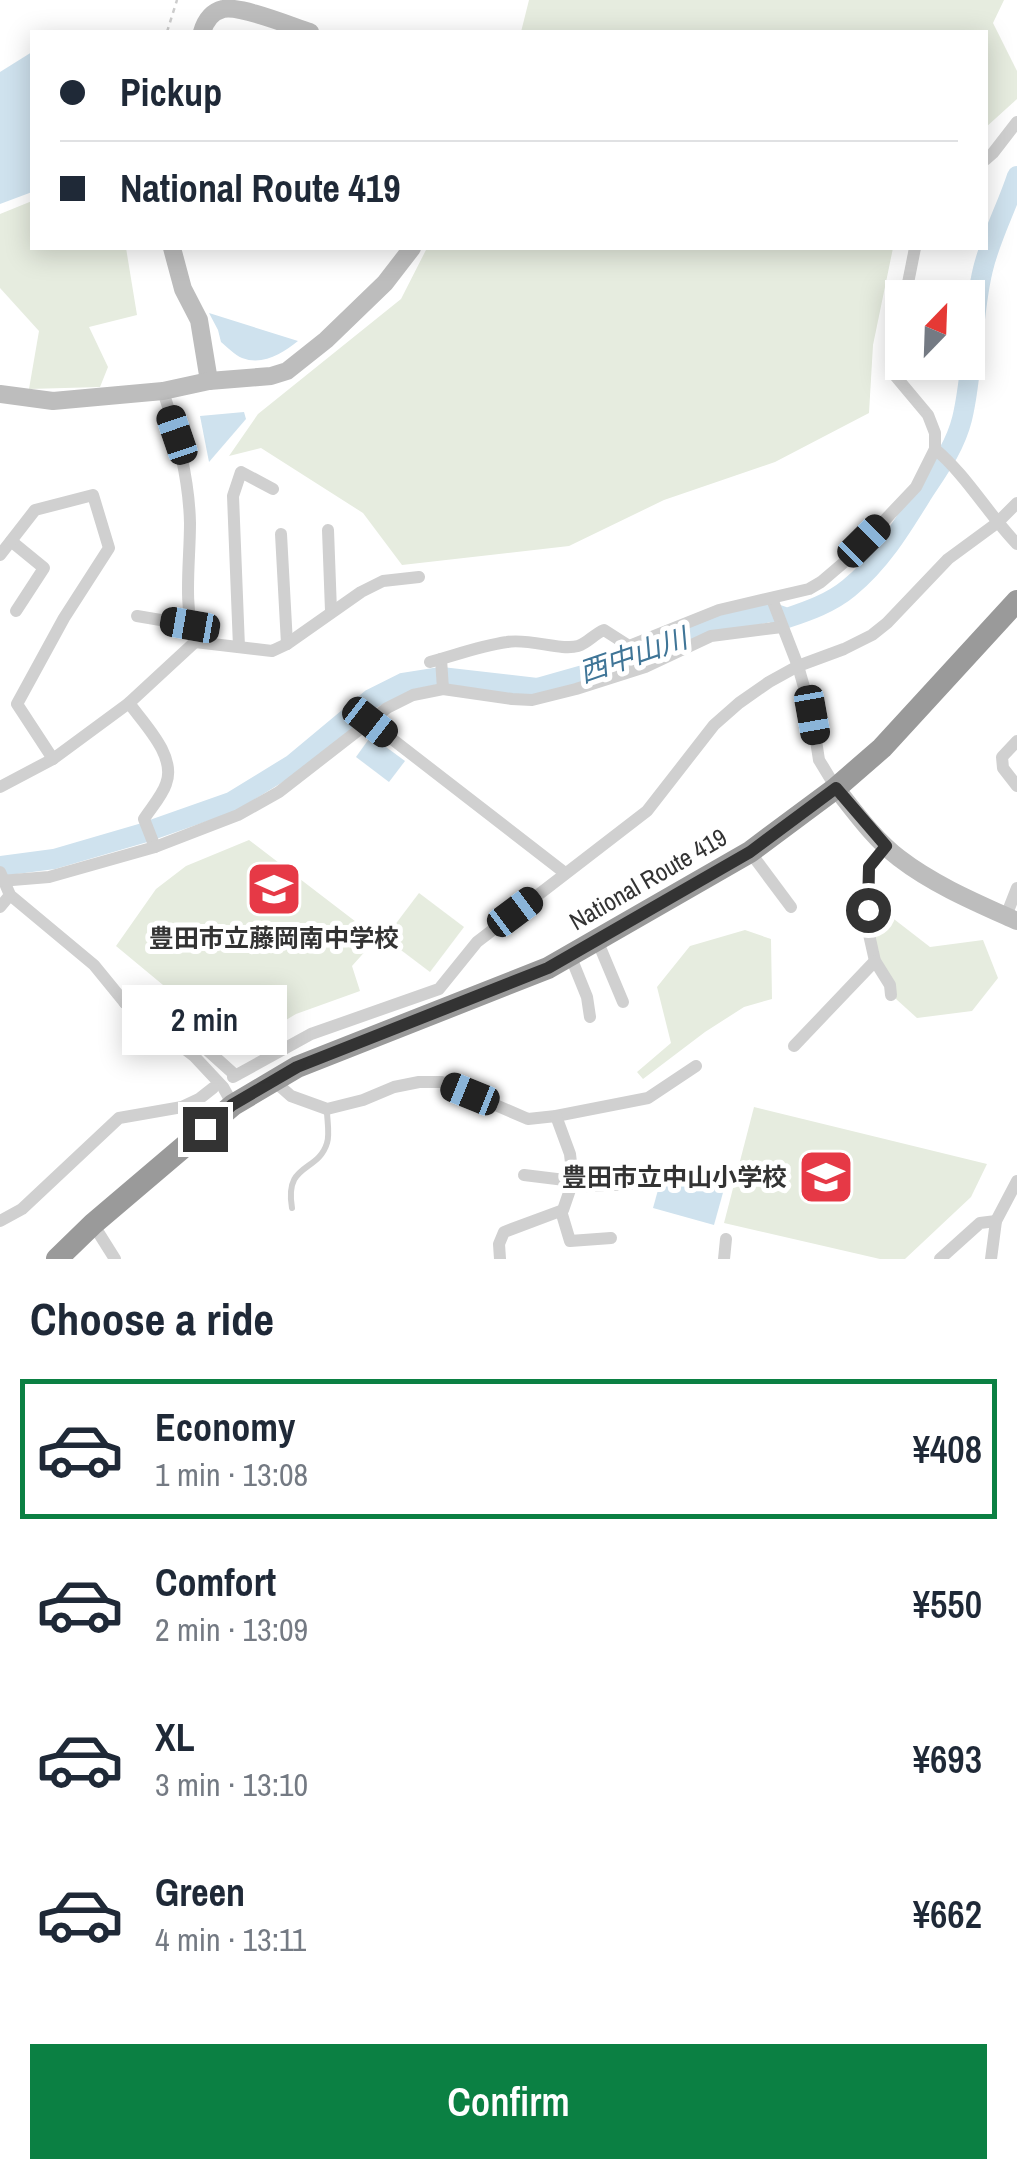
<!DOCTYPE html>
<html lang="en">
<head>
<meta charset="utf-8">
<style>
  :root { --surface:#fff; --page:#f6f6f7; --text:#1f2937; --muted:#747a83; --line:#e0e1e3; --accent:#0b8043 }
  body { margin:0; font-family:"Archivo Narrow","Noto Sans JP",sans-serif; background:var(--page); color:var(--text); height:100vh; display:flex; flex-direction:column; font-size:38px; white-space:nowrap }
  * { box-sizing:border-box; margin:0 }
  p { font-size:32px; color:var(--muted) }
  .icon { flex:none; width:55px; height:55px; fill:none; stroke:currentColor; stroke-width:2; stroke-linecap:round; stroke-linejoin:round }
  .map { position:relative; height:1259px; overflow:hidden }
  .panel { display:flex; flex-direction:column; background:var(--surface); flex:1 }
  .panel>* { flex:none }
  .guide { position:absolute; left:30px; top:30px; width:958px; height:220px; border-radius:0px; box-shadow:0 5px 25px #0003; display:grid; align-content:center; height:220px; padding:0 30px; background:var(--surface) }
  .needle { width:65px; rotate:23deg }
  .fabs { position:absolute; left:885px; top:280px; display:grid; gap:20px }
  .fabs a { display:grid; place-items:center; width:100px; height:100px; border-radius:0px; background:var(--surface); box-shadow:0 5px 25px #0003; font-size:50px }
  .end { position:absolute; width:45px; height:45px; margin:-22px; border:12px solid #333; background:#fff; box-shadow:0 0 0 5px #fff }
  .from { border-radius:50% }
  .bubble { position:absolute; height:70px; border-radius:0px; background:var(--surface); box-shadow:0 5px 25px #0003; font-size:32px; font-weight:600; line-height:70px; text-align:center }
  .car { position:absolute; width:30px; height:60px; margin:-30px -15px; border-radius:12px; box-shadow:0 0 8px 2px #0007; background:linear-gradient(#222 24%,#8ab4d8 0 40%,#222 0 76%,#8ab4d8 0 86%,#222 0) }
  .guide b { display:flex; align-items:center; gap:35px; height:95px; font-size:38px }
  .guide b+b { border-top:2px solid var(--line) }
  .guide i { width:25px; height:25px; background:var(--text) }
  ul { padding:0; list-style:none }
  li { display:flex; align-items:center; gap:30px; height:140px; margin:0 20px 15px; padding:0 10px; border:5px solid transparent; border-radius:0px }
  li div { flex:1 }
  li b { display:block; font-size:38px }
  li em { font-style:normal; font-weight:600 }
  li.selected { border-color:var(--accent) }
  li>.icon { width:90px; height:90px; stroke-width:1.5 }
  h2 { padding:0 30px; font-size:45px; line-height:120px }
  .action { display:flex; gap:20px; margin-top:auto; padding:20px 30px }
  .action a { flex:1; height:115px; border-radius:0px; background:var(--accent); color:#fff; font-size:40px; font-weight:600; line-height:115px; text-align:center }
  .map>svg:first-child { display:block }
</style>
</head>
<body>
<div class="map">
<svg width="1017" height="1259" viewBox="0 0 1017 1259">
  <rect width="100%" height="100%" fill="#fff"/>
  <!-- green -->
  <g fill="#e6ecdf">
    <path d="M529,0H1004L993,23L1017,71V99L985,128V32H521Z"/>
    <path d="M32,201V248H126L137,315L89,327L108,367L100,387L29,389L39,331L0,288V214Z"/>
    <path d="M427,248H893L873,345L869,413L775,462L664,500L569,546L402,565L363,513L261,448L229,456L258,414L401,299Z"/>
    <path d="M249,840L377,938L352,966L360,991L296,1014L239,1048L116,946L156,889L186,866Z"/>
    <path d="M419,893L464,927L430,972L385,938Z"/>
    <path d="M868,899L930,947L983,940L998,978L972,1011L917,1018L885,989L878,949L861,904Z"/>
    <path d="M745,930L771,939L772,999L744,1007L705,1032L643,1079L637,1072L671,1043L657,987L690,946Z"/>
    <path d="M754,1107L987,1164L971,1197L905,1259H880L724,1223Z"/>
  </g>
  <!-- water -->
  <g fill="#cfe2ee">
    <path d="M32,52V192L0,204V72Z"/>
    <path d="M209,313L298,341C283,353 263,366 242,358C235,355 227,347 221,342L218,330Z"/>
    <path d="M244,412L246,419L209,462L200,416Z"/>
    <path d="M371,736L405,761L389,782L356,757Z"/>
    <path d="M663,1172L724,1189L714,1225L653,1208Z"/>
  </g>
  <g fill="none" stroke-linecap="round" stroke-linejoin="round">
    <!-- river -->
    <path stroke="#cfe2ee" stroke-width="20" d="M0,866L54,859L143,833L231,802L293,764L371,699L403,683L441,677L537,688L597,671L679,637L742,618L770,612L787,618C808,611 831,603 849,588C881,562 902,527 923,493C938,470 955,447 962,419C974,370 971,318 983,269C991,236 1007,207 1017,176"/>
    <!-- path -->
    <path stroke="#cdcdcd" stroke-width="2.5" stroke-dasharray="5 5" stroke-linecap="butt" d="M167,32L177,0"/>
    <!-- lane -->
    <path stroke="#d0d0d0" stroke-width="6" d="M292,1208C284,1162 318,1173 327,1143C330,1134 327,1120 327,1111"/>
    <!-- street -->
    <g stroke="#d0d0d0" stroke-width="12">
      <path d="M985,160L993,153L1017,122"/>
      <path d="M905,298L915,248"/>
      <path d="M935,449C967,476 988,514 1017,544"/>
      <path d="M328,530L331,611"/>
      <path d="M281,534L287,644"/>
      <path d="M11,541L44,568L16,611"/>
      <path d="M0,555L35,510L93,495L109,548L64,618L17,704L53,759"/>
      <path d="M772,599L798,666L812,715L819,760L836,788"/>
      <path d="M137,616L190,625"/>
      <path d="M195,642L272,651L287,644L361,592L383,581L419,577"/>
      <path d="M239,647L233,496L241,472L273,489"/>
      <path d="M441,659L443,689"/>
      <path d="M430,662C456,655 480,646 507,642C530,638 560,651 578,646C588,643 594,634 604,630L629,646L719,610L809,589L821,582L848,559L916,487L935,449V433L928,415L892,372V362L902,312"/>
      <path d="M129,703C144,724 177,756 166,784C162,796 151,808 144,819L155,847"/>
      <path d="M370,722L565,873"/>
      <path d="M1017,741L1002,757L1003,768L1017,786"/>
      <path d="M0,787L53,759L129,703L195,642C183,603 190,563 190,523C189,478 177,434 163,391"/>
      <path d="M886,846L869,867L868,930L875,961L890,985L891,995"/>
      <path d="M750,852L791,907"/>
      <path d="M0,872L10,895L94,965L125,1003L194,1056L223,1087L233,1105"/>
      <path d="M0,881L49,877L155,847L238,815L279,792L387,708L413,695L443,689L512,699L532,700L576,689L645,667L711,636L782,627"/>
      <path d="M0,907L10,895"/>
      <path d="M1006,916L1017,888"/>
      <path d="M597,940L623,1002"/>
      <path d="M570,955L587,997L590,1017"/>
      <path d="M125,1003L137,997L205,1048L235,1075"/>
      <path d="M794,1046L875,961"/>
      <path d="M233,1077L311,1034L439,989L477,942L647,811L714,725L739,703L769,682L798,666L844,649L872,635L887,623L948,559L997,523L1017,503"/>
      <path d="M274,1081L291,1096L327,1109L363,1100L394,1087L419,1082H442L528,1119L556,1116L648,1098L696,1066"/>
      <path d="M524,1175L573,1181"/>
      <path d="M571,1187L630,1184"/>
      <path d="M561,1211L570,1241L611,1238"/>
      <path d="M0,1221L22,1209L119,1118L182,1107L199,1099L213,1088"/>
      <path d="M93,1224L115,1259"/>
      <path d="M500,1259L499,1244L504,1232L563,1210L573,1181L570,1154L556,1116"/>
      <path d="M724,1259L726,1239"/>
      <path d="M940,1259L980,1223L996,1221"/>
      <path d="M991,1259L996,1221L1017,1181"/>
    </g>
    <!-- secondary -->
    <g stroke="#bdbdbd" stroke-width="18">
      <path d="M202,32C205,22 211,12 223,9C240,5 291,26 310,32"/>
      <path d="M172,248L183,289L199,320L209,381"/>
      <path d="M0,394L53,401L163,391L209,381L271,376L287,371L326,340L385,283L412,248"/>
      <path d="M836,788C855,812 875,840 899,858C934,885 977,903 1017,921"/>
    </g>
    <!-- highway -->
    <path stroke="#9a9a9a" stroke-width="22" d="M57,1259L93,1224L233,1105L297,1067L548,968L750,852L836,788L882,748L1017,601"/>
  </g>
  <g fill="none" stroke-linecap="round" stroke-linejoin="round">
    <!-- route -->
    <path stroke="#333" stroke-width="12" d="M205,1129L232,1105L297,1067L548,968L750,852L836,788L886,846L869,867L868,910"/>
  </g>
  <!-- icons -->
  <defs>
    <g id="school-square" transform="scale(2.875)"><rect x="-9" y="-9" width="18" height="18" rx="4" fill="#e63946" stroke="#fff"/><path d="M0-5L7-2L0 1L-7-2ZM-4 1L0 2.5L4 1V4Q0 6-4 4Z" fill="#fff"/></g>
  </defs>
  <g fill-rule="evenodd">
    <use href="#school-square" x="274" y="889"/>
    <use href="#school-square" x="826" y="1177"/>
  </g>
  <g text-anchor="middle" stroke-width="10" stroke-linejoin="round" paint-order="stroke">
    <!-- street labels -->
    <g font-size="25" fill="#333" stroke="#fff">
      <text transform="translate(648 879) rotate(-30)" y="9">National Route 419</text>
    </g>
    <!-- poi labels -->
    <g font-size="25" font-weight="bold" fill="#333" stroke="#fff">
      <text x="274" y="947">豊田市立藤岡南中学校</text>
      <text x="787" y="1186" text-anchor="end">豊田市立中山小学校</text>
    </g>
    <!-- water labels -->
    <g font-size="28" font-style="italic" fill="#3f7597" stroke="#fff">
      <text transform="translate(633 655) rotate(-19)" y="10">西中山川</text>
    </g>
  </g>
</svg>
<div class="fabs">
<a><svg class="needle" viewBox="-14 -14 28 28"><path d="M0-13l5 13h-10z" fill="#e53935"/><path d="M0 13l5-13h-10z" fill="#747a83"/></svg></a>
</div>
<i class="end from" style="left:868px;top:910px"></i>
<i class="end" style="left:205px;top:1129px"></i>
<div class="bubble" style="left:122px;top:985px;width:165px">2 min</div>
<i class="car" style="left:177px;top:435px;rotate:341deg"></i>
<i class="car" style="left:864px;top:541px;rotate:45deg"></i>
<i class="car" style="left:190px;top:625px;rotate:280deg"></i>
<i class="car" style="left:812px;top:715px;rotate:170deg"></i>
<i class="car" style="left:370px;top:722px;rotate:128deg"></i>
<i class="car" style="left:515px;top:912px;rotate:53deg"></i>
<i class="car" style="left:470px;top:1094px;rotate:292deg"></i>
<div class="guide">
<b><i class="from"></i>Pickup</b>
<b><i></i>National Route 419</b>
</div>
</div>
<section class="panel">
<h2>Choose a ride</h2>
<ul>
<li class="selected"><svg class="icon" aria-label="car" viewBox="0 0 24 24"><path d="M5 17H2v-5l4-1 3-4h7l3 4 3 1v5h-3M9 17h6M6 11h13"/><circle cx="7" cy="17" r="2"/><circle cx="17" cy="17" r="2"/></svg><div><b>Economy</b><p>1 min · 13:08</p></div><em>¥408</em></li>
<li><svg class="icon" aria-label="car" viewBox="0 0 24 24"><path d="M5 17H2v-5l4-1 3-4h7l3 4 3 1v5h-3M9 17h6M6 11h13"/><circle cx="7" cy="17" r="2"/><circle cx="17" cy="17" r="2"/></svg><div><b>Comfort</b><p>2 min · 13:09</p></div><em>¥550</em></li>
<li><svg class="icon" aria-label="car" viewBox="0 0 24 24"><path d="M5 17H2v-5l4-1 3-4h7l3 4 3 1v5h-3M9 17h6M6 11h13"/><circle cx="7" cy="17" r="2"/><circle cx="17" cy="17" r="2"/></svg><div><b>XL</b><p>3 min · 13:10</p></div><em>¥693</em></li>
<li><svg class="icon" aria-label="car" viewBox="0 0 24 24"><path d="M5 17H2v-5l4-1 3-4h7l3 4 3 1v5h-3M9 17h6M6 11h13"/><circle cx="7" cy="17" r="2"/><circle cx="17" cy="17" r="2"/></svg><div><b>Green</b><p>4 min · 13:11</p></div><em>¥662</em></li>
</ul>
<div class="action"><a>Confirm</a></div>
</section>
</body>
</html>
